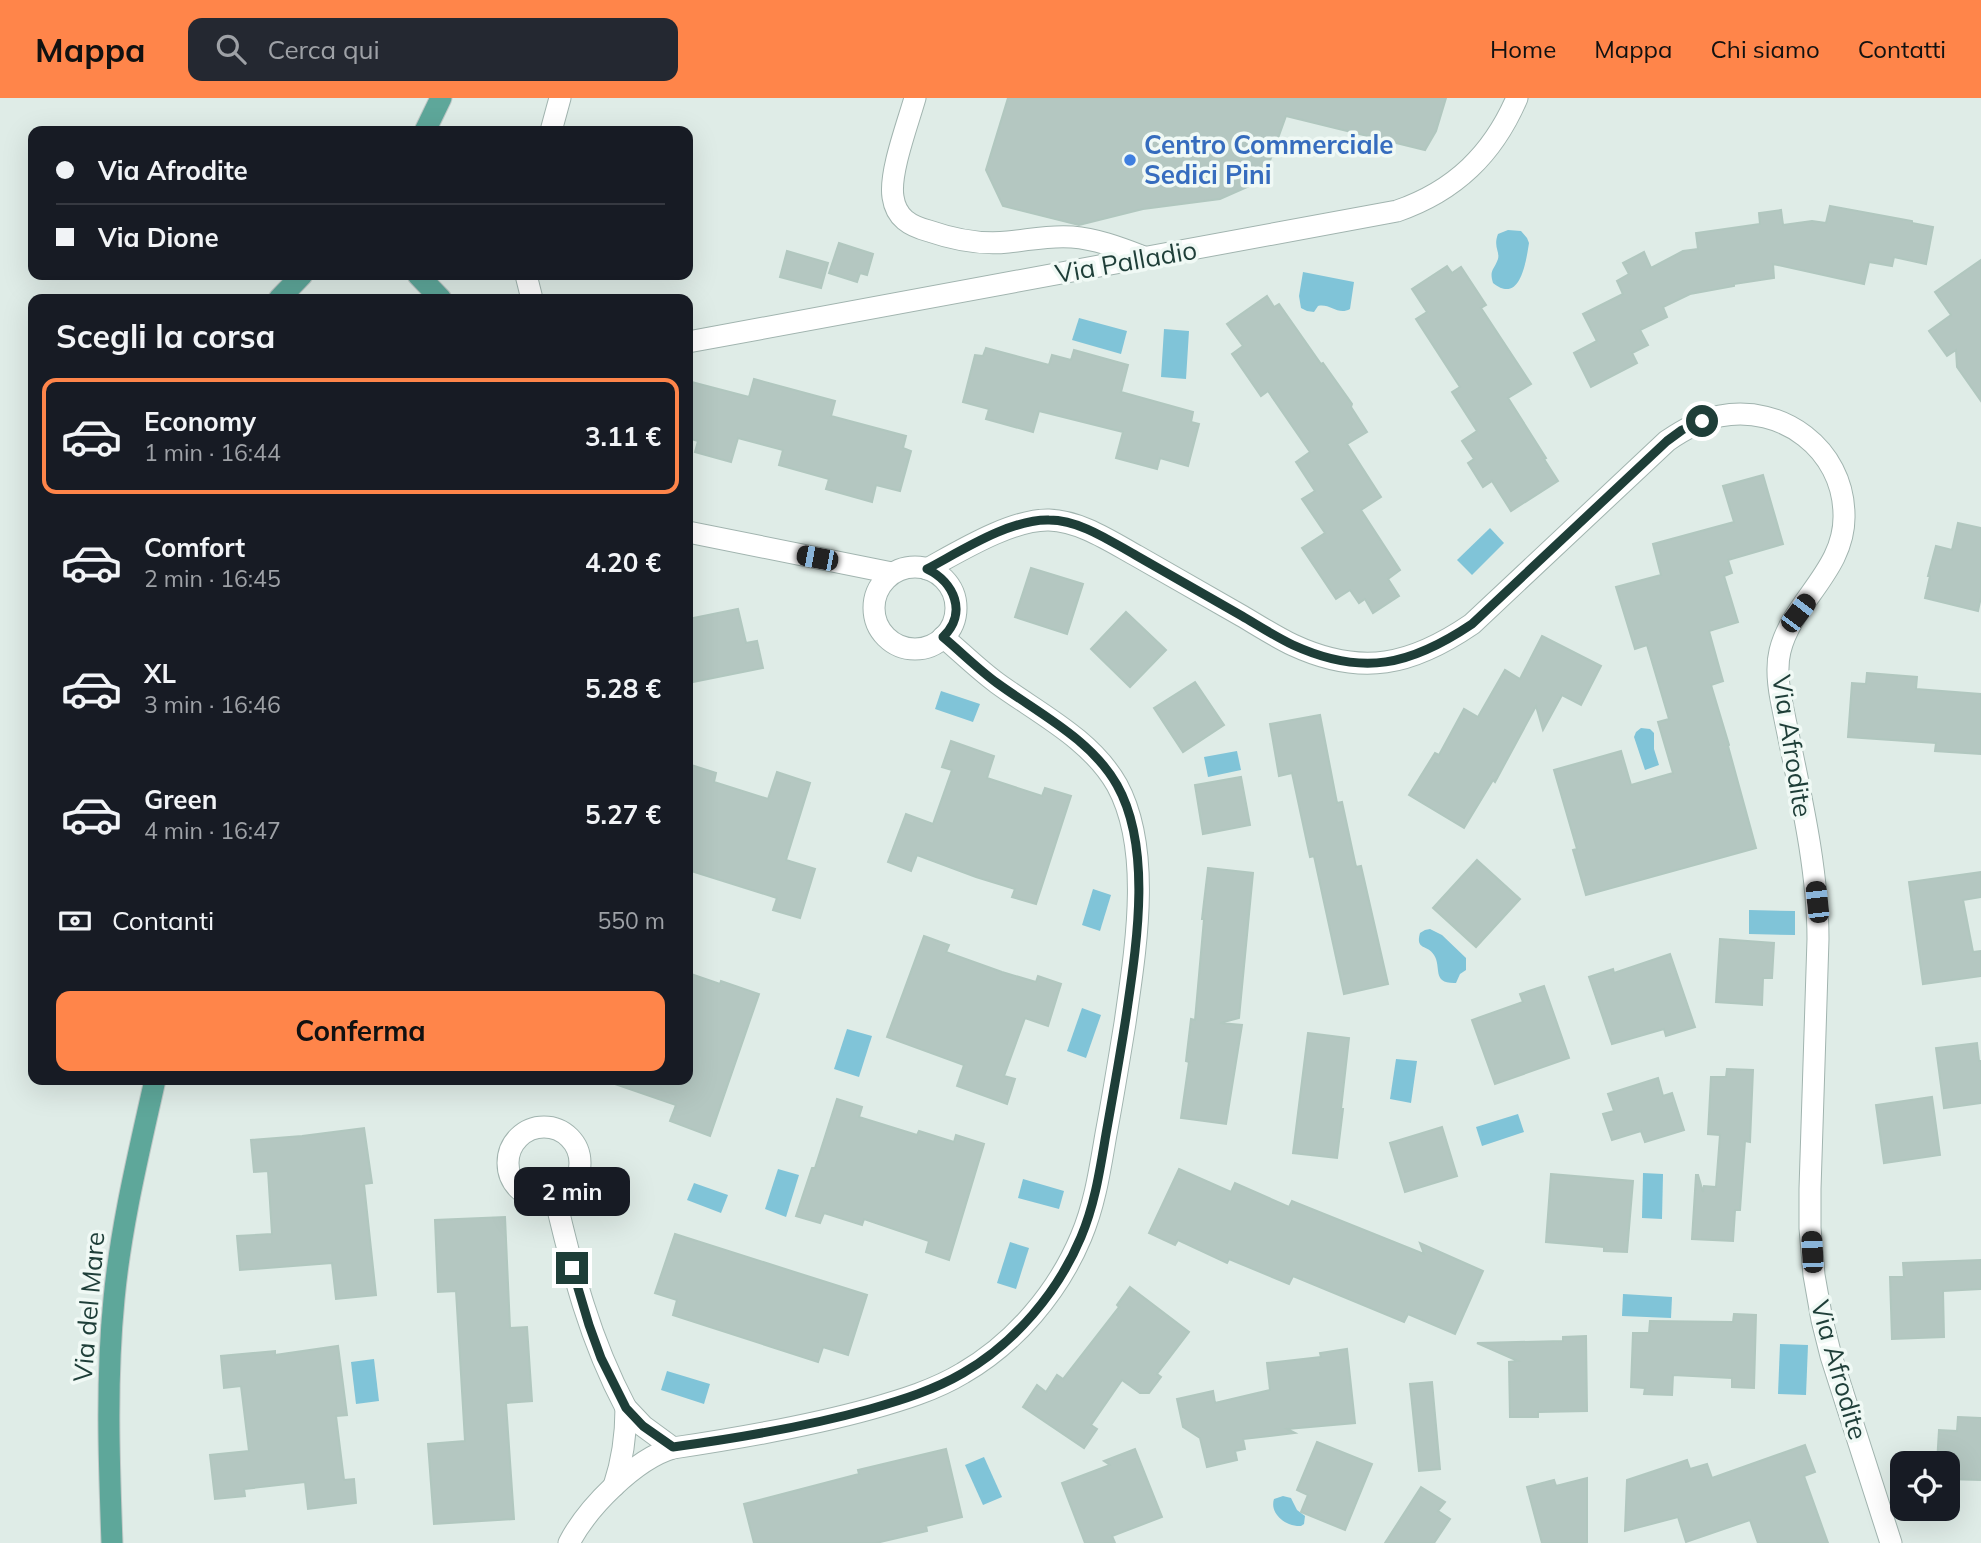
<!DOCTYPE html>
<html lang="it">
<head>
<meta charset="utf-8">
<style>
  :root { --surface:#171b24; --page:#242831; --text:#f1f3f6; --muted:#9ea1a6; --line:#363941; --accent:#ff854a }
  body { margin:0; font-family:Mulish,sans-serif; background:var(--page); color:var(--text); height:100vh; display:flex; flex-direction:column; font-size:26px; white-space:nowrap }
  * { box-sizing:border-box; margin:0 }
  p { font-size:23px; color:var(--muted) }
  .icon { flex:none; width:38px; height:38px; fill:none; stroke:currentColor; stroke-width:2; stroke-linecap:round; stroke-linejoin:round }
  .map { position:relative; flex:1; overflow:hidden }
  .sheet { position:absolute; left:28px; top:196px; width:665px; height:791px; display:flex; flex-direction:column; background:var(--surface); border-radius:14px; box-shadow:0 7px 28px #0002 }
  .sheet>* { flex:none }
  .guide { position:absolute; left:28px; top:28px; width:665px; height:154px; border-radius:14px; box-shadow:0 7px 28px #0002; display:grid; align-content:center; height:154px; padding:0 28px; background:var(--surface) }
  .buttons { position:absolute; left:1890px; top:1353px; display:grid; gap:14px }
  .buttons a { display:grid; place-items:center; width:70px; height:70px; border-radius:14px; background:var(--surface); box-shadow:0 7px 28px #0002; font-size:35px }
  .end { position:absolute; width:32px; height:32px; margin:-16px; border:9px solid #1e3e38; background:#fff; box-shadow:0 0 0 4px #fff }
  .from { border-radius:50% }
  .bubble { position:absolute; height:49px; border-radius:14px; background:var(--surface); box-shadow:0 7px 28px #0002; font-size:23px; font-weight:700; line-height:49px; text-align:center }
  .car { position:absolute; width:21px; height:42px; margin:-21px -10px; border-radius:9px; box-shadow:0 0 5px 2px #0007; background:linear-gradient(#222 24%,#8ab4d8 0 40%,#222 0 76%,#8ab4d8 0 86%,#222 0) }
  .guide b { display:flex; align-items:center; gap:24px; height:66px; font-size:26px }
  .guide b+b { border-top:2px solid var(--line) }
  .guide i { width:18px; height:18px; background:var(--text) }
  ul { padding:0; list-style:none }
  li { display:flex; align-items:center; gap:21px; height:116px; margin:0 14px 10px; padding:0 14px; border:4px solid transparent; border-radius:14px }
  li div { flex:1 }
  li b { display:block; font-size:26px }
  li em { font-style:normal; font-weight:700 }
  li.current { border-color:var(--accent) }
  li>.icon { width:63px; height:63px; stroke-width:1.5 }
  h2 { padding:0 28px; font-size:32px; line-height:84px }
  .pay { display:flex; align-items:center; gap:18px; height:77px; padding:0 28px; font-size:26px }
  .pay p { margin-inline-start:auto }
  .button { display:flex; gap:14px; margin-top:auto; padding:14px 28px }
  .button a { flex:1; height:80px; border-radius:14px; background:var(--accent); color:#111; font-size:28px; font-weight:700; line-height:80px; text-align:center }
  header { display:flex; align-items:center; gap:42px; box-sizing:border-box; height:98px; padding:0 35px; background:var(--accent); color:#111 }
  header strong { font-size:33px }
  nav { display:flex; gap:38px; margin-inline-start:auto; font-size:24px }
  .search { width:490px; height:63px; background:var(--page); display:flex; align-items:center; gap:18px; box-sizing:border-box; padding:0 24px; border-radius:14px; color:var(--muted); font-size:26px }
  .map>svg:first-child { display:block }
</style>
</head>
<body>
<header>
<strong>Mappa</strong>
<div class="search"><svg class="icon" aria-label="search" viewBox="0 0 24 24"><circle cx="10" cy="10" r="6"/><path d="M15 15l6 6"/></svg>Cerca qui</div>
<nav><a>Home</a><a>Mappa</a><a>Chi siamo</a><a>Contatti</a></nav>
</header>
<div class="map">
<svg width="1981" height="1445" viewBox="0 0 1981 1445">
  <rect width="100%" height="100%" fill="#dfece7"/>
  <!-- water -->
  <g fill="#80c4d8">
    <path d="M1508,132L1521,133L1527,140L1529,145C1526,164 1520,207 1493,185C1489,172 1494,172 1498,161C1500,153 1493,149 1498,136Z"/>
    <path d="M1303,174L1354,184L1350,211C1338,218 1330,205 1318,208L1314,214L1307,213L1301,210L1299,198Z"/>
    <path d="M1079,220L1127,233L1121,256L1072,242Z"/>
    <path d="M1164,231L1189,233L1186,281L1161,279Z"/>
    <path d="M1490,430L1504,445L1472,477L1457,462Z"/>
    <path d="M941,593L980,606L973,624L935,611Z"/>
    <path d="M1641,630L1650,631L1654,635V651L1659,667L1645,672L1634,639L1636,634Z"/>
    <path d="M1237,653L1241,672L1208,679L1204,659Z"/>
    <path d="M1093,791L1111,797L1100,833L1082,827Z"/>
    <path d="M1749,812L1795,813V837L1749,836Z"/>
    <path d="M1430,831L1442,837L1466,860V872L1460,876L1456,885C1431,886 1442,869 1434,857C1428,846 1415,853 1420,835L1425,832Z"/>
    <path d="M1082,910L1101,917L1086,960L1067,953Z"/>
    <path d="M847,931L872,938L859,979L834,971Z"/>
    <path d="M1396,961L1417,963L1411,1005L1390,1001Z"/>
    <path d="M1518,1016L1524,1034L1482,1048L1476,1029Z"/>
    <path d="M778,1071L799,1077L786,1119L765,1111Z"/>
    <path d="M1643,1075L1663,1076L1662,1121L1642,1120Z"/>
    <path d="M1023,1081L1064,1093L1059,1111L1018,1100Z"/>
    <path d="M694,1085L728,1097L721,1115L687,1102Z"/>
    <path d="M1010,1144L1029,1150L1016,1191L997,1185Z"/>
    <path d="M1623,1196L1672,1199L1671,1220L1622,1218Z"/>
    <path d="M1780,1246L1808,1247L1806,1297L1778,1296Z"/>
    <path d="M374,1261L379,1303L356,1306L351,1264Z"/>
    <path d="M667,1273L710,1286L704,1306L661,1292Z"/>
    <path d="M984,1359L1002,1399L983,1407L965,1367Z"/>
    <path d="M1283,1398L1291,1400L1297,1412L1305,1418L1304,1426L1301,1428C1287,1429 1269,1416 1274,1401Z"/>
  </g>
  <!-- building -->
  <g fill="#b4c7c1" stroke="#b1c7bf" stroke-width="2">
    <path d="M1008,0H1446L1436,33L1425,52L1286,18L1263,82L1220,101L1143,111L1079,127L1003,108L986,72Z"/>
    <path d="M1830,108L1912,123V125L1933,129L1926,166L1894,159L1892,168L1869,164L1864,186L1773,166L1774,180L1734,186V188L1690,196L1663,209L1667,219L1640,232L1648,247L1632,255L1637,265L1591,289L1574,255L1597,243L1583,216L1623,196L1617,183L1629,176L1623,165L1644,154L1651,170L1683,153L1698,151L1696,135L1760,126L1759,115L1781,112L1783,127L1812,123L1826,125Z"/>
    <path d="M839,145L873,156L867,177L860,175L857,184L829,175Z"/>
    <path d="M787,153L828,165L821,190L780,179Z"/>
    <path d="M1981,162V303L1957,269L1956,252L1947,258L1929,233L1951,217L1935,194Z"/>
    <path d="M1447,168L1452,175L1461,169L1486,207L1481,210L1531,286L1508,300L1546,360L1544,361L1558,383L1511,413L1492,383L1483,389L1468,365L1474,361L1462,343L1477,333L1452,294L1460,289L1416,221L1427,214L1412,191Z"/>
    <path d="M1267,198L1274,209L1279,206L1321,266L1323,265L1352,306L1351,309L1367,334L1347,346L1381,399L1361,412L1400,472L1388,481L1399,498L1373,515L1365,501L1359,505L1350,492L1336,501L1302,450L1325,435L1302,401L1315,393L1296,364L1310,354L1268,293L1261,298L1232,256L1243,248L1227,226Z"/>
    <path d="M986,250L1049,267L1052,257L1071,262L1074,252L1128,267L1121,294L1193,314L1191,324L1199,326L1188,368L1160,360L1157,371L1116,360L1123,334L1039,313L1033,334L986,321L989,311L963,304L975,257L983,258Z"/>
    <path d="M754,281L835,303L831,318L906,338L903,350L911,353L900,393L876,387L872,404L826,391L829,381L779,367L783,352L738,340L731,364L695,354L698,343L688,340V283L749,299Z"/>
    <path d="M1763,377L1783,446L1728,462L1732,475L1724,478L1738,524L1709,533L1723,583L1711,587L1729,647L1728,648L1756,750L1586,797L1573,752L1577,751L1554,672L1621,653L1631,687L1673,675L1658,624L1669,621L1647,547L1635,551L1616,489L1661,477L1653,446L1734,424L1723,388Z"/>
    <path d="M1958,425L1981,430V499L1978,513L1925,500L1930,478H1928L1936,448L1952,452Z"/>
    <path d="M1031,470L1083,486L1067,536L1015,519Z"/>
    <path d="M738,511L746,545L757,543L763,570L688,585V521Z"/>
    <path d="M1126,514L1166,552L1130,589L1091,551Z"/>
    <path d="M1542,538L1601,568L1581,607L1562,597L1543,632L1536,608L1495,684L1493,682L1464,730L1409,697L1435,655L1439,657L1464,611L1478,619L1505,572L1520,581Z"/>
    <path d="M1867,575L1917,579L1916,591L1981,596V656L1935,653L1936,645L1848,639L1852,585L1866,586Z"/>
    <path d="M1195,584L1224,627L1183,654L1154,610Z"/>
    <path d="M1320,617L1337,705L1342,704L1356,769L1361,768L1388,886L1344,896L1314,758L1310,759L1292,675L1279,678L1270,626Z"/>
    <path d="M951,643L994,658L987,680L1042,698L1045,690L1071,698L1036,806L1012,799L1015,791L976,779L917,757L911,773L888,764L906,716L933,726L952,672L942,669Z"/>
    <path d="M688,666L716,675L714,684L768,701L777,674L810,685L786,762L815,771L800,820L773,812L777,800L688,772Z"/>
    <path d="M1241,679L1250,727L1203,736L1195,687Z"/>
    <path d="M1477,762L1520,801L1476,849L1433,810Z"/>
    <path d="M1208,770L1253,775L1239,920L1220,925L1242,927L1226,1026L1181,1020L1189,964L1186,963L1191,921L1195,922L1204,821H1202Z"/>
    <path d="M1981,774V799L1963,802L1973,854L1981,853V878L1923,886L1909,784Z"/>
    <path d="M924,838L949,847L946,854L1002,874L1036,884L1038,878L1061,886L1048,928L1025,920L1004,978L1015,981L1007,1006L957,988L964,967L887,939Z"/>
    <path d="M1720,841L1774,845L1772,880H1763L1762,907L1716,904Z"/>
    <path d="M1670,856L1695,929L1666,938L1664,931L1612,946L1589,879L1613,871L1614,875Z"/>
    <path d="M688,875L720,886L721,883L759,896L710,1038L670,1023L676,1007L615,986V982H688Z"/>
    <path d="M1544,888L1569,960L1495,986L1472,922L1523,904L1520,896Z"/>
    <path d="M1308,935L1349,940L1341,1011H1343L1337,1060L1293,1055Z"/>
    <path d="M1977,945L1979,963H1981V1005L1944,1010L1936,950Z"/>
    <path d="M1727,971L1753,972L1750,1044L1745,1043L1740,1112H1735L1733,1143L1692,1141L1696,1077H1698L1703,1094L1704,1088L1716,1089L1720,1037L1708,1036L1711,979H1726Z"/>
    <path d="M1658,980L1663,998L1672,995L1684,1032L1645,1044L1641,1033L1612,1042L1603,1016L1614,1013L1608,996Z"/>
    <path d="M1932,999L1940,1057L1884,1065L1876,1007Z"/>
    <path d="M837,1001L862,1009L859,1019L917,1037L919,1033L954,1044L956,1037L984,1046L949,1162L926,1154L929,1143L864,1121L862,1127L824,1115L820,1125L796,1118L812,1070H815Z"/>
    <path d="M1442,1029L1457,1078L1405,1094L1390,1045Z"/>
    <path d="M364,1030L372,1085L364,1086L376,1197L336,1201L332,1165L240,1172L237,1138L272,1136L268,1073L254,1074L251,1042L302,1038Z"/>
    <path d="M1179,1071L1231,1094L1235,1085L1289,1109L1292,1103L1424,1156L1420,1145L1483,1173L1455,1236L1408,1216L1404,1224L1293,1178L1289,1186L1229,1161L1227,1165L1178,1142L1175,1147L1149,1135Z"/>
    <path d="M1551,1076L1633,1083L1627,1154L1604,1153V1149L1546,1144Z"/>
    <path d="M505,1119L510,1230L527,1229L532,1303L506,1305L514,1421L434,1426L428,1346L465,1343L456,1193L438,1194L435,1122Z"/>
    <path d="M675,1136L867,1197L848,1257L823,1249L818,1264L673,1217L677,1202L655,1195Z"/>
    <path d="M1981,1162V1191L1943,1193L1944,1239L1892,1241L1890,1179H1904L1903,1165Z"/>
    <path d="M1130,1189L1189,1234L1157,1276L1161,1279L1149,1295H1140L1122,1282L1091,1327L1097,1331L1084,1350L1023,1309L1037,1287L1046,1294L1057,1277L1063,1281L1119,1209L1117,1207Z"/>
    <path d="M1734,1216L1756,1217L1754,1290L1732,1289V1280L1673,1277L1672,1297L1644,1296L1645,1290L1631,1289L1633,1235H1649L1650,1223L1733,1224Z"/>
    <path d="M1586,1238L1587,1313L1538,1314V1319H1510L1509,1264L1518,1263L1477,1245L1563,1243V1239Z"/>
    <path d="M338,1248L347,1317L336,1318L344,1382L354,1381L356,1405L308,1411L305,1384L244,1391L245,1398L215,1401L210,1357L249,1353L241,1288L224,1290L221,1258L275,1253V1257Z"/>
    <path d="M1347,1251L1355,1325L1287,1331L1295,1335L1243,1341L1245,1351L1235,1353L1237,1362L1207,1369L1200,1340L1183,1329L1177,1301L1213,1293L1215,1305L1270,1292L1267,1265L1321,1259L1320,1255Z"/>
    <path d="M1432,1284L1440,1371L1419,1373L1410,1286Z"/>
    <path d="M1958,1319L1981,1320V1382L1948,1381V1365H1937L1939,1332L1957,1333Z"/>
    <path d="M1317,1344L1372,1366L1345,1432L1301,1414L1308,1397L1297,1392Z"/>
    <path d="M1805,1347L1815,1374L1804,1378L1828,1445H1758L1750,1422L1686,1444L1678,1419L1625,1433L1627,1382L1687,1362L1690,1371L1707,1366L1712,1380Z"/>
    <path d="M946,1351L962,1419L926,1428L927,1433L876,1445H754L744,1406L859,1376L858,1372Z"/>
    <path d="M1135,1351L1162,1419L1112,1438L1115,1445H1085L1062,1385L1110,1367L1104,1363Z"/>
    <path d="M1587,1380V1445H1542L1527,1389L1554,1382L1556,1388Z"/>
    <path d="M1421,1389L1445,1404L1438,1413L1450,1421L1434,1445H1385Z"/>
  </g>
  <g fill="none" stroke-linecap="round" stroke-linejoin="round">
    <!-- minor casing -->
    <g stroke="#a1b4af" stroke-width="23">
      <g id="minor">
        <path d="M915,0C908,25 889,75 893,99C896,120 910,128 929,133C955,142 980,147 1008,144C1029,142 1050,137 1072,139C1097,141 1120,150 1144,159"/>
        <path d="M551,33L560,0"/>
        <path d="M526,177L532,201"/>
        <path d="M688,244L1397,113C1455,93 1493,56 1517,0"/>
        <path d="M688,434L892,475"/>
        <circle cx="915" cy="510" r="41"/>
        <path d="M927,471C960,453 1012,421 1049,422C1080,423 1110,443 1137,458C1172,478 1207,498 1242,518C1259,528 1276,539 1293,547C1362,579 1412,567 1472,526L1667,343C1683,332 1700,322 1720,318C1782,306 1843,351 1844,416C1846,472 1792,503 1780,553C1776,569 1778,585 1781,601C1796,679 1818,762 1818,841L1810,1091V1130L1814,1177L1822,1222L1831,1258L1891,1445"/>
        <circle cx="544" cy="1065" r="36"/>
        <path d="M555,1099C573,1175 589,1240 626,1310"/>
        <path d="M614,1388C623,1361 626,1337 626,1310L643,1328L673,1350"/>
        <path d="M569,1445C587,1410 635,1361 673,1350C740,1340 805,1329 870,1311C902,1302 935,1292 963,1275C1015,1245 1058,1194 1081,1139C1095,1106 1100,1071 1106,1036C1113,999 1119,962 1125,925C1135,854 1153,753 1117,687C1091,641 1038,615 997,585C978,571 961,554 943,539"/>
      </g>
    </g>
    <!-- major casing -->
    <g stroke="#c0c9c7" stroke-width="23">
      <g id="major">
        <path d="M425,33L441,0"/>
        <path d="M418,177L441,201"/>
        <path d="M279,201L302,177"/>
        <path d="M112,1445C109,1364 106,1282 114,1201C121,1127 139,1054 155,982"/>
      </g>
    </g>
    <!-- minor -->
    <use href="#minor" stroke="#fff" stroke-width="21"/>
    <!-- major -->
    <use href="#major" stroke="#5ea79a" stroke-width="21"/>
  </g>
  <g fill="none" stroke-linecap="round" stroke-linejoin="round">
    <!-- route -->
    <path stroke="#1e3e38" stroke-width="9" d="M572,1170L589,1227L601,1260L626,1310L643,1328L673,1349C739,1340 805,1329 870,1311C902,1302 934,1292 963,1275C1015,1245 1058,1194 1081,1139C1095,1106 1100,1071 1106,1036C1113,997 1120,958 1126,919C1136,850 1153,751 1117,687C1091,641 1038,615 997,585C978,571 961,554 943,539C968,515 954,484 927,471C961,453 1010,421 1049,422C1080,422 1110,443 1137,458C1172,478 1207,498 1242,518C1259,528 1276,539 1293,547C1363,579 1411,567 1472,526L1667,343L1682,332L1702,323"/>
  </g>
  <!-- markers -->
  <circle fill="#3f7fe0" stroke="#f0f9f5" stroke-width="2.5" cx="1130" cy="62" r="7"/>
  <g text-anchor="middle" stroke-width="7" stroke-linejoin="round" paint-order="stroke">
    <!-- shop labels -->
    <g font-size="26" font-weight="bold" fill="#366cbe" stroke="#f0f9f5" text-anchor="start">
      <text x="1144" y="56">Centro Commerciale<tspan x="1144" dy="30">Sedici Pini</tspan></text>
    </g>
    <!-- street labels -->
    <g font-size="26" fill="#1e3e38" stroke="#f0f9f5">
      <text transform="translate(1126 164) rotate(-10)" y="9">Via Palladio</text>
      <text transform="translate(1792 648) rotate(81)" y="9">Via Afrodite</text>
      <text transform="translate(89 1209) rotate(-85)" y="9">Via del Mare</text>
      <text transform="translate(1839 1272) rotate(74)" y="9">Via Afrodite</text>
    </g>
  </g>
</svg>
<div class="buttons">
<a><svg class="icon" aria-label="locate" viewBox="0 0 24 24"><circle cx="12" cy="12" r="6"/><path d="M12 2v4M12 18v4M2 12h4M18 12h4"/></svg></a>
</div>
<i class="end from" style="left:1702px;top:323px"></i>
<i class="end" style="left:572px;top:1170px"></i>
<div class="bubble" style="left:514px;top:1069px;width:116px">2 min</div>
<i class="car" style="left:817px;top:460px;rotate:281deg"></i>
<i class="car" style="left:1798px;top:515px;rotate:37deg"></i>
<i class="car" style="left:1817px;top:804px;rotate:354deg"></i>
<i class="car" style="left:1812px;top:1154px;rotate:357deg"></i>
<div class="guide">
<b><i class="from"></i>Via Afrodite</b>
<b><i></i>Via Dione</b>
</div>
<section class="sheet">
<h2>Scegli la corsa</h2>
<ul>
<li class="current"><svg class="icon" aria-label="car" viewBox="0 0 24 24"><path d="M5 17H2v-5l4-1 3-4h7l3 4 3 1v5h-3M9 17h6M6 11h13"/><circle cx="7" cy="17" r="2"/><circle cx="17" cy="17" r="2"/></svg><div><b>Economy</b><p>1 min · 16:44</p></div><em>3.11 €</em></li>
<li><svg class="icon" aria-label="car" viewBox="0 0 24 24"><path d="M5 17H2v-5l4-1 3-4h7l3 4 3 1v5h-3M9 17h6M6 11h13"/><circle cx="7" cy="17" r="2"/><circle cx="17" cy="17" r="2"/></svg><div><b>Comfort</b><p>2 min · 16:45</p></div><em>4.20 €</em></li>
<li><svg class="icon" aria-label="car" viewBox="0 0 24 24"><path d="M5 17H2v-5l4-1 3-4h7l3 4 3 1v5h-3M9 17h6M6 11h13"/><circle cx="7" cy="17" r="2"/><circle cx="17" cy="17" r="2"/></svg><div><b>XL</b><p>3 min · 16:46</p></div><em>5.28 €</em></li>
<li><svg class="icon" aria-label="car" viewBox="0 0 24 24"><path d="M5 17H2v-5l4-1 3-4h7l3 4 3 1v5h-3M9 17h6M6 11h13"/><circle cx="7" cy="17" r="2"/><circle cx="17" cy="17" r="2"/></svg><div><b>Green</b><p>4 min · 16:47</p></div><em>5.27 €</em></li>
</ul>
<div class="pay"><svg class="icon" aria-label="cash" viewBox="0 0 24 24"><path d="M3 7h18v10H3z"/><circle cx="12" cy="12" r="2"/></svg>Contanti<p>550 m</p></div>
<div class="button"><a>Conferma</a></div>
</section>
</div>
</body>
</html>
